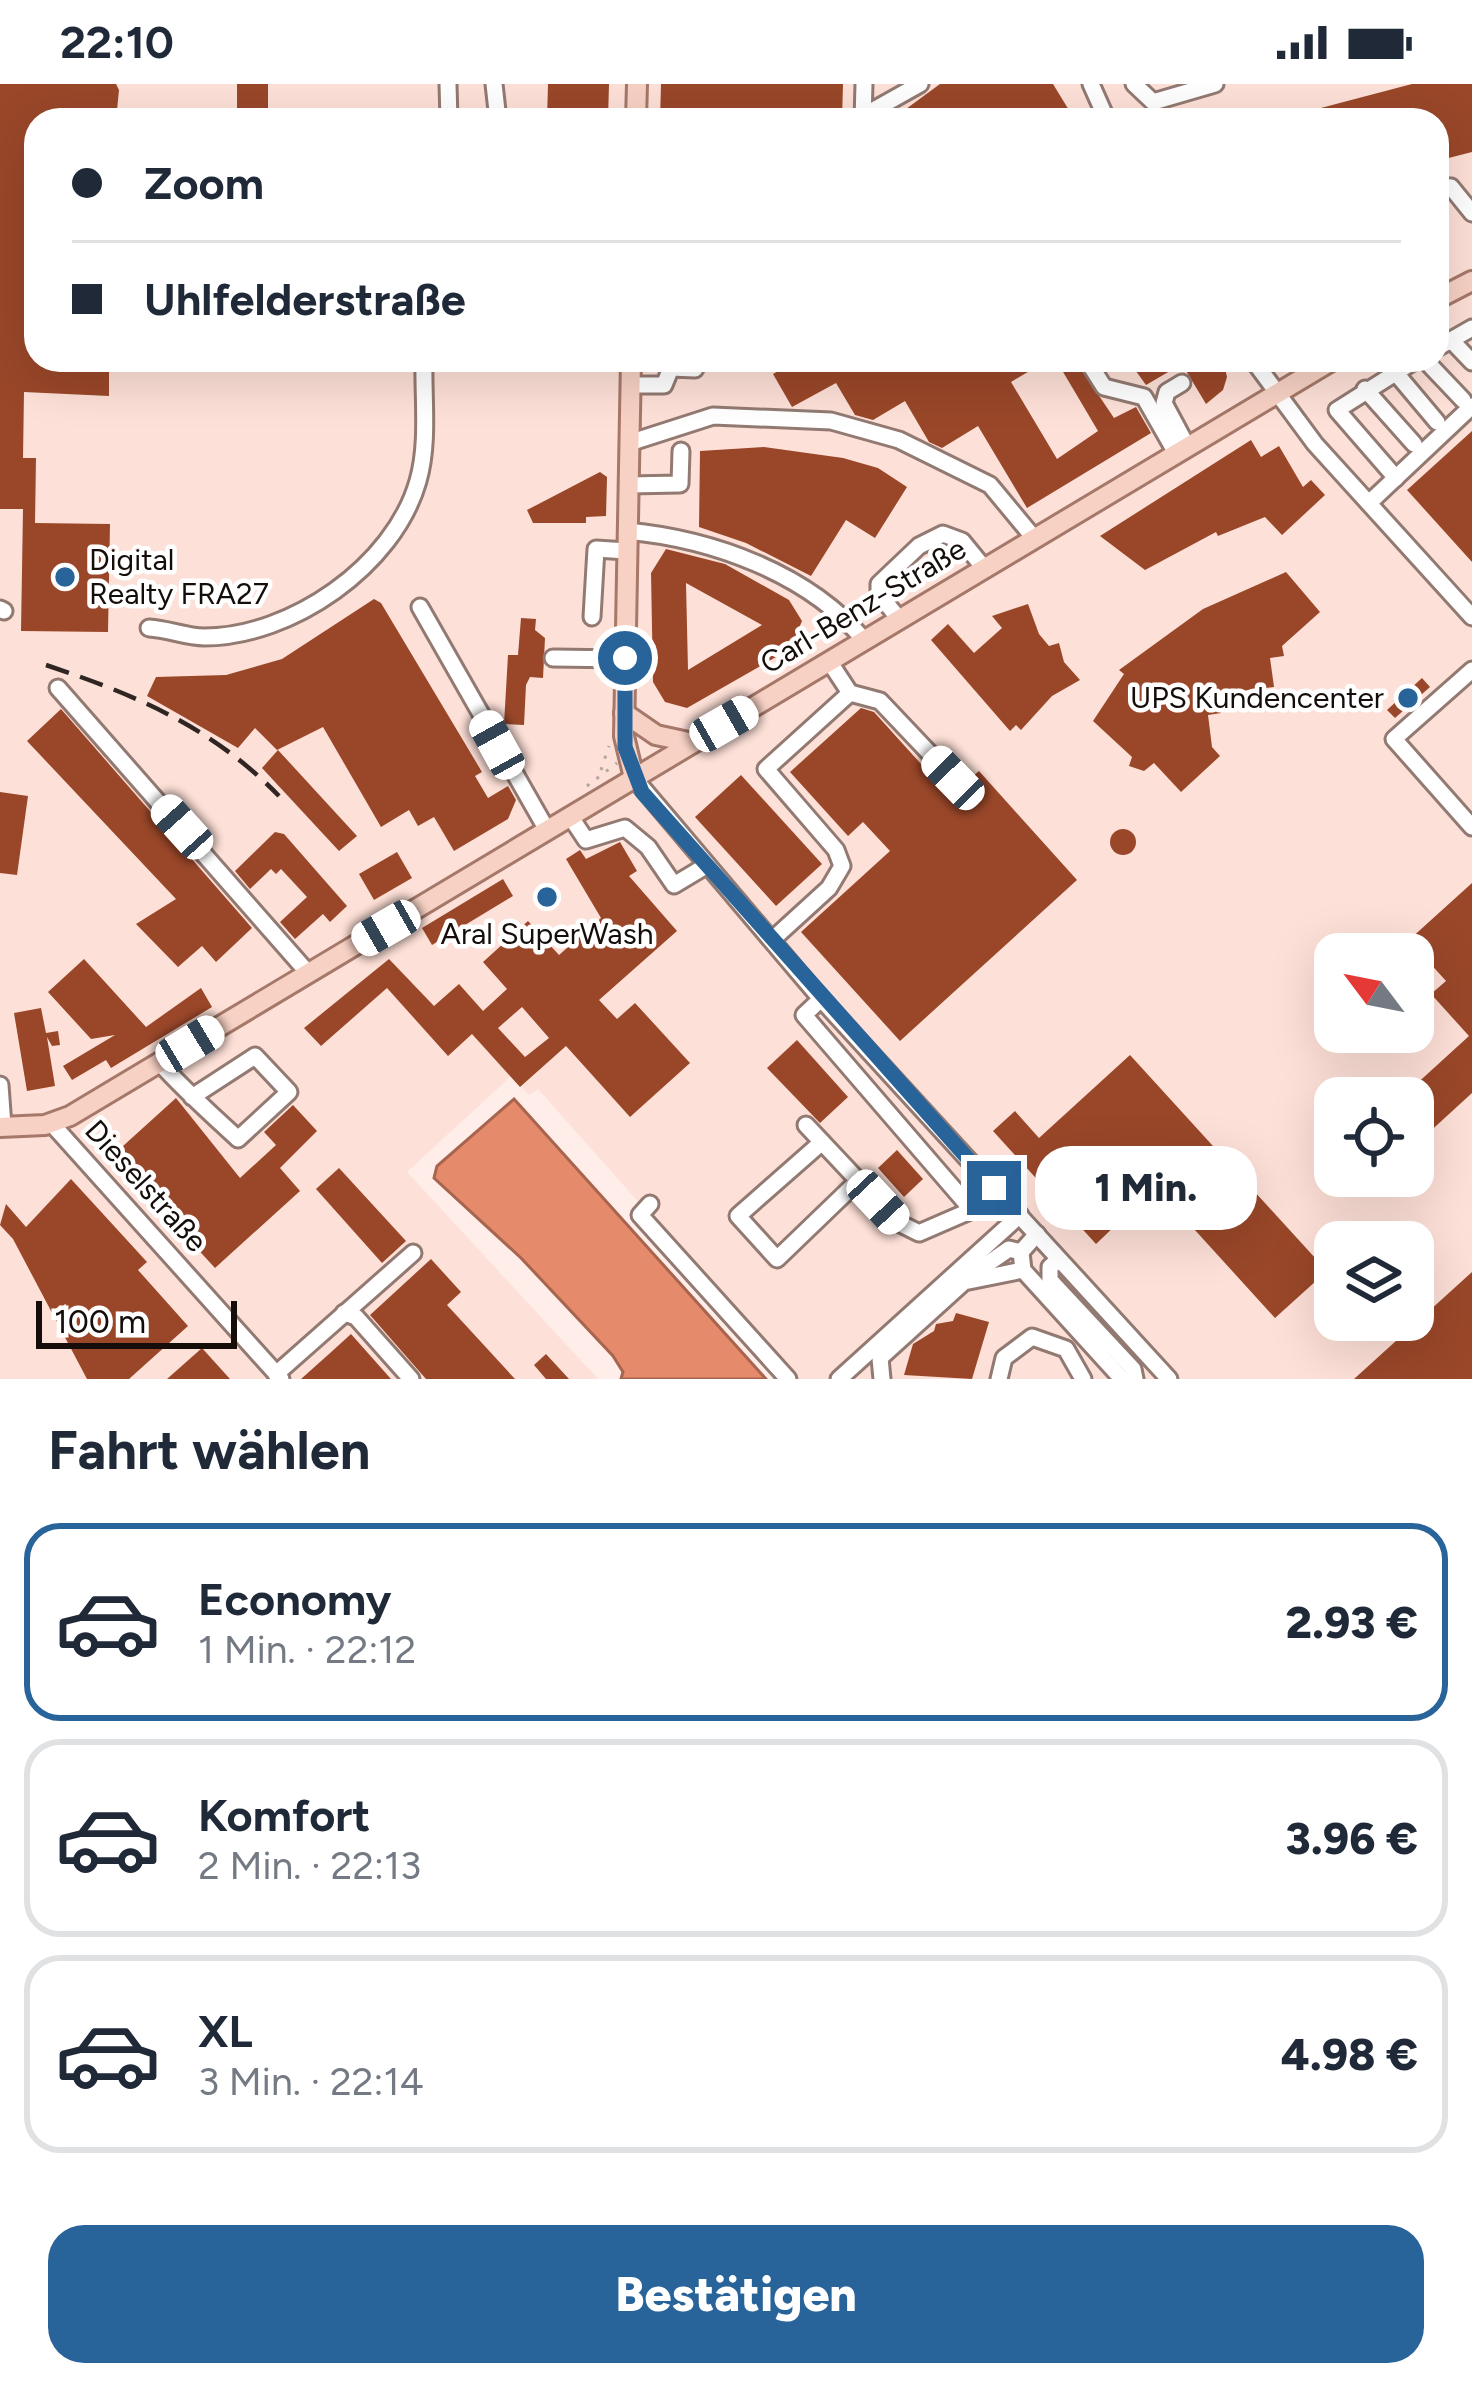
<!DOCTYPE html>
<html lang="de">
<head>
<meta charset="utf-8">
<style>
  :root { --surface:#fff; --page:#f2f2f3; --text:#1f2937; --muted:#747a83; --line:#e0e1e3; --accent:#28639a }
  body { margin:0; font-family:Figtree,sans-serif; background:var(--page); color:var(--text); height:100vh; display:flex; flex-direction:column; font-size:45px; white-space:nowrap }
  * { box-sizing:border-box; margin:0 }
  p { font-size:39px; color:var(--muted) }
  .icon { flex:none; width:66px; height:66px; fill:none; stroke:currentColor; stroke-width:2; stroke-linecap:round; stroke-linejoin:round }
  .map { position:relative; height:1295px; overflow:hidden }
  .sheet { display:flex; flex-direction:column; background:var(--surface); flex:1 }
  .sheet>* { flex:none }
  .banner { position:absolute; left:24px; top:24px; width:1425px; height:264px; border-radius:36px; box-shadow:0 12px 48px #0002; display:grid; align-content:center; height:264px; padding:0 48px; background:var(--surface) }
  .needle { width:78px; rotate:302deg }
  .tools { position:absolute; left:1314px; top:849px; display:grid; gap:24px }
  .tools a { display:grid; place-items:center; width:120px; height:120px; border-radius:24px; background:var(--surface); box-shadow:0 12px 48px #0002; font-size:60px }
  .scale { position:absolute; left:36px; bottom:30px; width:201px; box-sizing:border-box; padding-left:12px; border:6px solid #150d0a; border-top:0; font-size:33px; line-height:42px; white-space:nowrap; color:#150d0a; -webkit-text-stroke:9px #fff; paint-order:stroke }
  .end { position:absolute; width:54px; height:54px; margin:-27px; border:15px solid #28639a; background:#fff; box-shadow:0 0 0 6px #fff }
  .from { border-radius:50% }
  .bubble { position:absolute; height:84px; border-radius:36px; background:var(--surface); box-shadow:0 12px 48px #0002; font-size:39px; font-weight:800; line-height:84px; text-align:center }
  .car { position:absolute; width:36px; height:72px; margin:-36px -18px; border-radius:15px; box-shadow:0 0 9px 3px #0007; background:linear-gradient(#fff 24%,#345 0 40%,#fff 0 76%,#345 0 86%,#fff 0) }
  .banner b { display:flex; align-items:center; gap:42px; height:114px; font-size:45px }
  .banner b+b { border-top:3px solid var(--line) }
  .banner i { width:30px; height:30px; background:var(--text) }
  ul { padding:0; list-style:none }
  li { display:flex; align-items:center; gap:36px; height:198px; margin:0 24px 18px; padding:0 24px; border:6px solid var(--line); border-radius:36px }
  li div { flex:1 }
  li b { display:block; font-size:45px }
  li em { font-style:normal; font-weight:800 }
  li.selected { border-color:var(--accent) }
  li>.icon { width:108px; height:108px; stroke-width:1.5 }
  h2 { padding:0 48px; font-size:54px; line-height:144px }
  .action { display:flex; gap:24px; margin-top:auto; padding:24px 48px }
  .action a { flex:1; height:138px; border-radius:36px; background:var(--accent); color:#fff; font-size:48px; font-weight:800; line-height:138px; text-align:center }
  .status { display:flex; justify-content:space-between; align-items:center; height:84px; padding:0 60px; background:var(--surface); direction:ltr }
  .status svg { height:33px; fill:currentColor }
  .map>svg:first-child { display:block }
</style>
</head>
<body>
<div class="status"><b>22:10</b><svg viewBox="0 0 49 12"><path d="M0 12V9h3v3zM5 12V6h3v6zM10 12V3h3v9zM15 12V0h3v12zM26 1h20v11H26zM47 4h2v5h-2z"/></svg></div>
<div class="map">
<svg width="1472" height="1295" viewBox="0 0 1472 1295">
  <rect width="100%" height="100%" fill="#feede8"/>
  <!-- built -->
  <path fill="#fde0d7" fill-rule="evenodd" d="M0,0H1472V1295H796L538,1005L529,1011L511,992L407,1088L598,1295H0ZM36,36H1437V276H36ZM1335,870H1413V948H1335ZM1335,1014H1413V1092H1335ZM1335,1158H1413V1236H1335Z"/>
  <!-- water -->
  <path fill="#e58a6b" stroke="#a7644e" stroke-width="3" d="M514,1015L766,1295H621L623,1288L613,1272L521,1174L434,1094L437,1082Z"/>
  <!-- building -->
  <g fill="#9a4729" fill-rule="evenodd">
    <path d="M0,0H116L119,6L116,36H36V276H109V312L24,308L23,374H36L35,439L110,440L108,548L21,547L23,425H0Z"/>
    <rect x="237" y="0" width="31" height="36"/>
    <path d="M548,0H609L608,36H547Z"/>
    <path d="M661,0H843L842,36H660Z"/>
    <path d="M940,0H1053L1075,36H891Z"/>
    <path d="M1412,0H1472V68L1437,77V36H1320L1317,25Z"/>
    <path d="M797,276H1048L1011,298L1057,375L1098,347L1056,276H1075L1114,334L1136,323L1151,349L1027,424L978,342L942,364L929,358L905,317L873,336L855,331L836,299L792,323L773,290Z"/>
    <path d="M1128,276H1223L1227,293L1223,306L1206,320L1182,280L1146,301Z"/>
    <path d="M1472,347V478L1407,406Z"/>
    <path d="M1251,356L1261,373L1279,362L1303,403L1311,396L1325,411L1282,451L1265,433L1218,452L1216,448L1145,486L1100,452Z"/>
    <path d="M764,363L843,374L878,384L907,403L875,454L846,436L811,492L746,459L699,443L700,367Z"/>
    <path d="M600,388L607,393L606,432L586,433V439H533L527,426Z"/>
    <path d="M666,465L725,480L789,516L802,537L790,565L687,624L665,618L653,598L651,489ZM686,499L762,541L688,586Z"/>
    <path d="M1286,488L1320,528L1282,562L1284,572L1270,574L1274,603L1232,608L1233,618L1220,620L1221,629L1208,631L1212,663L1220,672L1181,708L1154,679L1144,687L1129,682L1132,673L1093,637L1124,590L1119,586L1203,525Z"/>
    <path d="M374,515L381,519L482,688L475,692L488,714L508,702L516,716L508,735L454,767L434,733L418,742L409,726L381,743L323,643L277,666L255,644L238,664L147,612L156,593L226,591L282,575Z"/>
    <path d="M1028,520L1039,550L1049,562L1059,559L1064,578L1080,596L1052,612L1021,646L1016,641L1010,647L931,556L948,540L974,569L1002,544L992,532Z"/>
    <path d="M521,534L536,535L535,546L545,554L543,594L530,593L526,601L524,641L504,640L508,571H518Z"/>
    <path d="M1422,594L1430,603L1395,634L1387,626Z"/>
    <path d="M861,624L874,628L950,712L979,687L1077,796L900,957L801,848L890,767L863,738L848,752L790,688Z"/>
    <path d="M61,625L252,844L216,878L202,862L178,883L136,840L176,815L27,657Z"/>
    <path d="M278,666L357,752L339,767L262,684Z"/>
    <path d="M741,691L822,780L776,822L695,733Z"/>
    <path d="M0,708L28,712L17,791L0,789Z"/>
    <circle cx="1123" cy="758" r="13"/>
    <path d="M275,748L284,750L347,822L330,838L323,830L295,855L280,838L307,813L281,785L276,790L271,785L250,805L235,787Z"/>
    <path d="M620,758L637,787L629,792L677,847L599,916L617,935L635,919L690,979L630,1033L566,962L520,1003L472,950L448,972L387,904L321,962L304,944L389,875L434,922L459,900L483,927L507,905L483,878L528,837L559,871L601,834L566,775L580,766L586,775ZM522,923L549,954L525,973L498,944Z"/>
    <path d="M397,768L412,794L374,816L359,790Z"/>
    <path d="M503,795L513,812L432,861L422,844Z"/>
    <path d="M1472,799V1009L1413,1063V1014H1401L1469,952L1431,910L1446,897L1409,856Z"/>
    <path d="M84,875L146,943L201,904L212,923L111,984L106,976L72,996L63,982L115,951L91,955L48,908Z"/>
    <path d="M41,924L46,949L58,947L60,961L52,962L47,953L55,1002L27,1007L14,929Z"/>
    <path d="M797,956L848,1013L820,1039L767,984Z"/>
    <path d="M1130,971L1327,1187L1275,1234L1133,1078L1098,1109L1117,1140L1096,1160L993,1047L1015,1027L1039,1054Z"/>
    <path d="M176,1014L240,1094L276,1061L264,1048L293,1021L317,1047L280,1084L300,1107L215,1184L112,1072Z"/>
    <path d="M897,1066L923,1095L904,1113L878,1084Z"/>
    <path d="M339,1084L406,1157L382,1179L316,1105Z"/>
    <path d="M71,1095L147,1178L138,1186L188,1242L129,1295H87L13,1155L0,1141L6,1120L26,1143Z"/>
    <path d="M431,1175L461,1208L447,1221L515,1295H426L370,1231Z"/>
    <path d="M1472,1188V1295H1354Z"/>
    <path d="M956,1229L989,1238L972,1295L904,1291L913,1260L934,1247L936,1240L953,1237Z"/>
    <path d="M351,1250L391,1295H301L329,1270Z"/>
    <path d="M202,1264L230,1295H167Z"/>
    <path d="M546,1270L569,1295H546L534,1281Z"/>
  </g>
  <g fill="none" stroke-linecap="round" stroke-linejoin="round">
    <!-- minor casing -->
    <g stroke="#927a72" stroke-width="21">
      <g id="minor">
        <path d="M448,0L449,36"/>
        <path d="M494,0L498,36"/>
        <path d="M1091,0L1107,36"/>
        <path d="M1134,0L1153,18L1215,0"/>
        <path d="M863,32L920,0"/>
        <path d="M863,36L864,0"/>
        <path d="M1437,102L1451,103L1472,129"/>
        <path d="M1451,256L1472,278"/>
        <path d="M1437,264L1472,244"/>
        <path d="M1087,276L1104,303L1144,313L1176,369"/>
        <path d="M1253,276L1315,360L1472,533"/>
        <path d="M1425,276L1463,316"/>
        <path d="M1395,288L1437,338"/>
        <path d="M1182,299L1167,308L1164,319L1187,362"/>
        <path d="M630,301H664L671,284L695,285"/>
        <path d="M1365,305L1414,360"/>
        <path d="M629,359L713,332L831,337L899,356L990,401L1034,454"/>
        <path d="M1396,394L1337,326L1416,276"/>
        <path d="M628,401L680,400L681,367"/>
        <path d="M1369,419L1472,322"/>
        <path d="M627,447C712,455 808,489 864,556"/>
        <path d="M420,523L547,746"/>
        <path d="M0,525L4,527"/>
        <path d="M592,533L596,465L627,467"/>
        <path d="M899,535L879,510V500L919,462L943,450L962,457L984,484"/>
        <path d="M149,544C168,545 186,553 204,553C291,553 394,482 418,397C429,359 423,315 424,276"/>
        <path d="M553,574L625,575"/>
        <path d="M1472,586L1394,655L1472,743"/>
        <path d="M58,604L309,890"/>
        <path d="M850,609L880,617L953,694"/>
        <path d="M634,694L821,915L1169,1295"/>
        <path d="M570,732L586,756L625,744L648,763L674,801L704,783"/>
        <path d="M772,856L829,804L842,782L836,766L766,685L850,609L829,577"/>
        <path d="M821,915L804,931L972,1126L994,1104"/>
        <path d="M159,978C184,1006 211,1030 238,1055L289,1008L255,972L192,1013"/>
        <path d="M0,1001L3,1042"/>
        <path d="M52,1040L281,1295"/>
        <path d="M806,1041L897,1138L919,1149L972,1126"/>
        <path d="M822,1058L738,1132L777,1175L858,1097"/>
        <path d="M650,1120L640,1131L788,1295"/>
        <path d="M1037,1150L1021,1168L1023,1186L1122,1295"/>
        <path d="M1058,1176L1050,1183V1196L1133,1285L1135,1295"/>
        <path d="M970,1192L1009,1165L1021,1168"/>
        <path d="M344,1229L356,1233L411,1295"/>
        <path d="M276,1290L413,1169"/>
        <path d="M839,1295L1020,1131"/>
        <path d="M882,1295L880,1274L964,1198L1023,1186"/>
        <path d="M999,1295L1004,1274L1032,1253L1066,1265L1083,1295"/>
      </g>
    </g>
    <!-- major casing -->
    <g stroke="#a57869" stroke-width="24">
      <g id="major">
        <path d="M636,36L637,0"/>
        <path d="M1437,215L1472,197"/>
        <path d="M631,276L624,652L634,694"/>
        <path d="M624,629L656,651L693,659"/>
        <path d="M0,1043L45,1041L70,1032L1333,276"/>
      </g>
    </g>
    <!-- path -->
    <g stroke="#b3a5a0" stroke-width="3" stroke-dasharray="3 9" stroke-linecap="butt">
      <path d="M1345,284L1359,276"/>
      <path d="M601,686L609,662"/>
      <path d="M587,702L617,679"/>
    </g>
    <!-- minor -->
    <use href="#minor" stroke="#fff" stroke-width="15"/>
    <!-- major -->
    <use href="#major" stroke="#f7d1c4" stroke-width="18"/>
    <!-- rail -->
    <path stroke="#2f2623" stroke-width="4.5" stroke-dasharray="24 12" stroke-linecap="butt" d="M46,581C136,611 212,643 279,712"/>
  </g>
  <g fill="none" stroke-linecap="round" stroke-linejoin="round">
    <!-- route -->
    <path stroke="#28639a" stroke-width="15" d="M625,574V663L642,708L994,1104"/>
  </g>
  <!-- markers -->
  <g fill="#28639a" stroke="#fff" stroke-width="4.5">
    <circle cx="65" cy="493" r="12"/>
    <circle cx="1408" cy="614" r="12"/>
    <circle cx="547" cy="813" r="12"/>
  </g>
  <g text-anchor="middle" stroke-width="9" stroke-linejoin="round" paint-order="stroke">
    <!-- poi labels -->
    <g font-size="30" fill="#150d0a" stroke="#fff" text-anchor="start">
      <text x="89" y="486">Digital<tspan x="89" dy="34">Realty FRA27</tspan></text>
      <text x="1384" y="624" text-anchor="end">UPS Kundencenter</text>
      <text x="547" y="860" text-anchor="middle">Aral SuperWash</text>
    </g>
    <!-- street labels -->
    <g font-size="30" fill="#150d0a" stroke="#fff">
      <text transform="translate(863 522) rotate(-31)" y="10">Carl-Benz-Straße</text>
      <text transform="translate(146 1102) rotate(48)" y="10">Dieselstraße</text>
    </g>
  </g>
</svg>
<div class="tools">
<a><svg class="needle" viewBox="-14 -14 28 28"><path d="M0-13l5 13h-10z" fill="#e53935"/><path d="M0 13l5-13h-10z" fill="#747a83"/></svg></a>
<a><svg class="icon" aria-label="locate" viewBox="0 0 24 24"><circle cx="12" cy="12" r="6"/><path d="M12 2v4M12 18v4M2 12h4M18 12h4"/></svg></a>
<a><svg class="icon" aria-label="layers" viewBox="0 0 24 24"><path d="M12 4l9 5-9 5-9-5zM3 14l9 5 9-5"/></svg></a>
</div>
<div class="scale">100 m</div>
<i class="end from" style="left:625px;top:574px"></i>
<i class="end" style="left:994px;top:1104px"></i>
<div class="bubble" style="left:1035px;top:1062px;width:222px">1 Min.</div>
<i class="car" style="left:724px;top:640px;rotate:60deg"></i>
<i class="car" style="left:497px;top:661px;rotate:331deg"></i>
<i class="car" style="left:953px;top:694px;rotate:316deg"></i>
<i class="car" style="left:182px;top:743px;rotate:318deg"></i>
<i class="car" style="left:386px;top:844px;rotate:240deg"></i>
<i class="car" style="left:190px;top:960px;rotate:59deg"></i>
<i class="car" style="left:878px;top:1118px;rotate:137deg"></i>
<div class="banner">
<b><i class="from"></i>Zoom</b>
<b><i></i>Uhlfelderstraße</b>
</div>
</div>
<section class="sheet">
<h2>Fahrt wählen</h2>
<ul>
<li class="selected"><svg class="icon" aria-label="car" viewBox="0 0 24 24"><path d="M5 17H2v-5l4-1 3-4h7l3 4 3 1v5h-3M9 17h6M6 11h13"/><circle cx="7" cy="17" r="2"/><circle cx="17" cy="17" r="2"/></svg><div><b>Economy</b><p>1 Min. · 22:12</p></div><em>2.93 €</em></li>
<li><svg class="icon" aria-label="car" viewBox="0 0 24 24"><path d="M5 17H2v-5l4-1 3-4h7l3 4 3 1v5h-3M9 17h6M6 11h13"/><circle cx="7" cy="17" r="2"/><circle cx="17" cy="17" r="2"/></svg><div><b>Komfort</b><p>2 Min. · 22:13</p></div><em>3.96 €</em></li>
<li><svg class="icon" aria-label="car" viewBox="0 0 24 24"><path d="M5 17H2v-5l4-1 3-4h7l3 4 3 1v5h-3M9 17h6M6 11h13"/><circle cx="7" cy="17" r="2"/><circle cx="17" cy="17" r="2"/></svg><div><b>XL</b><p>3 Min. · 22:14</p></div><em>4.98 €</em></li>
</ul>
<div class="action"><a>Bestätigen</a></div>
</section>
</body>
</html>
